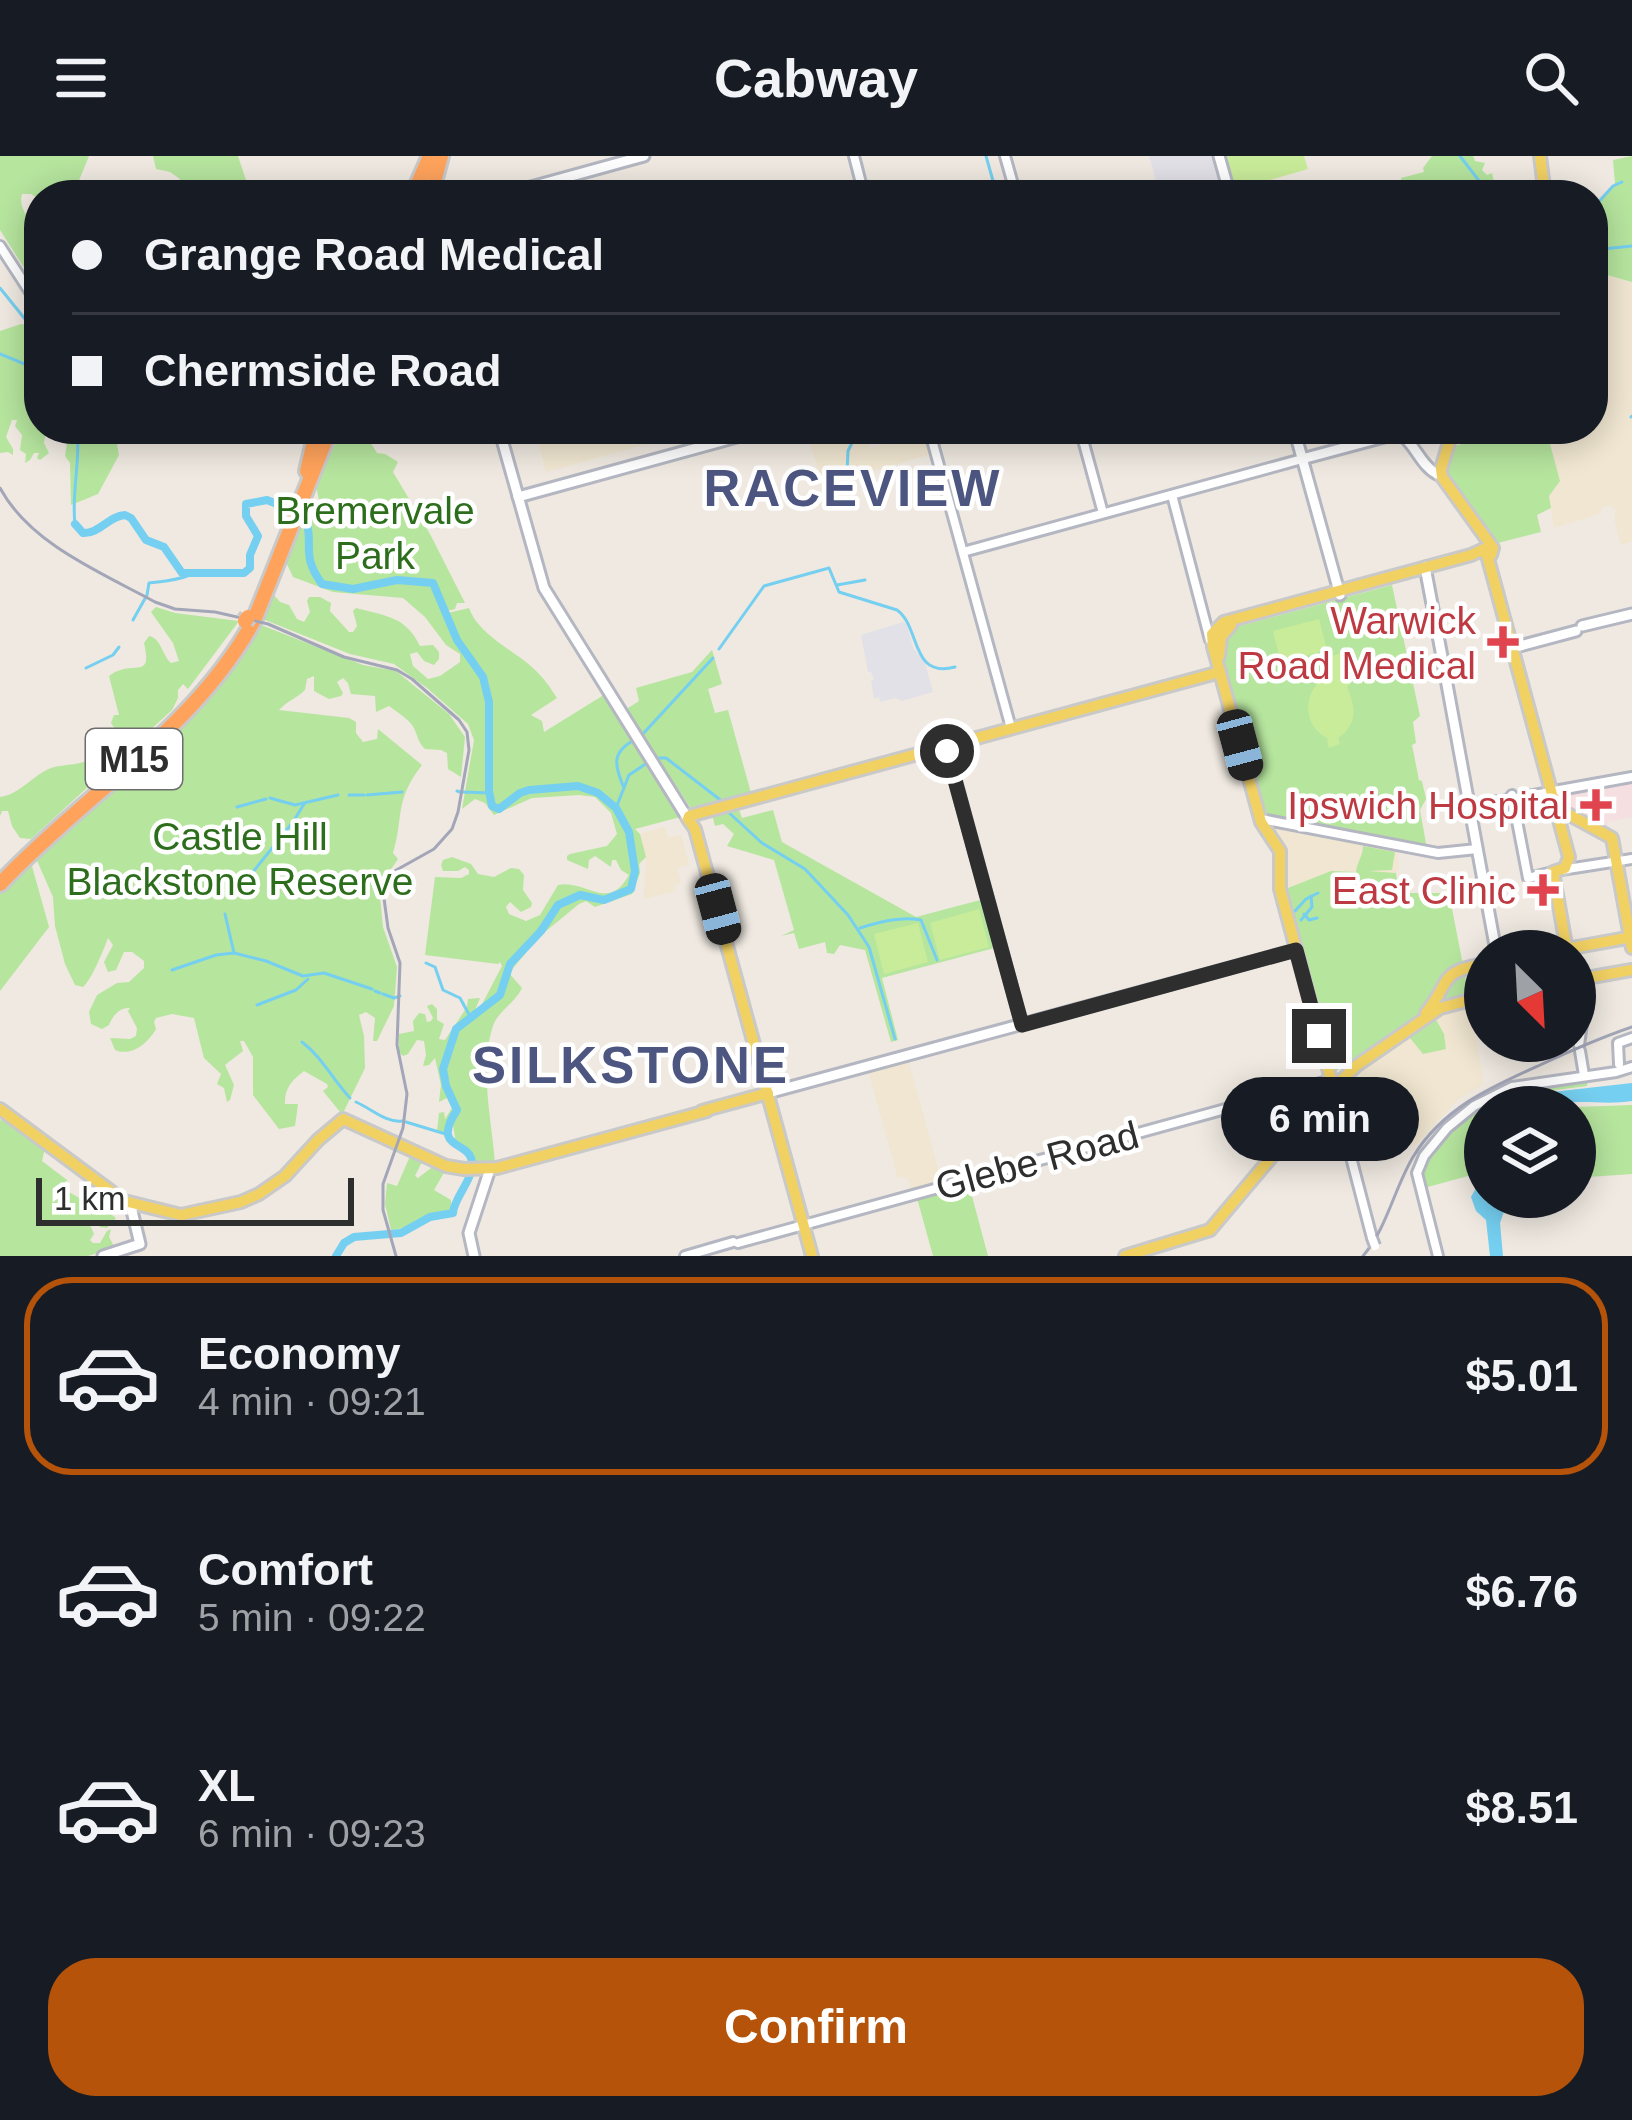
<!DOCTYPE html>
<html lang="en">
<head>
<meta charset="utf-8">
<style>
  :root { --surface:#171b24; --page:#20242c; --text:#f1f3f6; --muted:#9ea1a6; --line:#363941; --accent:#b45309 }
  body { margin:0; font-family:Helvetica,sans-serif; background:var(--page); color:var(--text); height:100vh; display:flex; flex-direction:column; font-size:45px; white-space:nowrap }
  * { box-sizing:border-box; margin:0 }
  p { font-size:39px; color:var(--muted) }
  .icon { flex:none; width:66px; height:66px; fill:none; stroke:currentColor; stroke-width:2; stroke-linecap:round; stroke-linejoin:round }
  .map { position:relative; height:1100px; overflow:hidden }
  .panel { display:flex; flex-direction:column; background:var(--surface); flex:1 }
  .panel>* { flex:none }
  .hud { position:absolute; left:24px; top:24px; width:1584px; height:264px; border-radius:48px; box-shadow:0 6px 30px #0003; display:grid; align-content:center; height:264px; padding:0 48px; background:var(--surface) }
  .needle { width:78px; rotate:156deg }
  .controls { position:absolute; left:1464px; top:774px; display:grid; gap:24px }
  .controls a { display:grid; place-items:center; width:132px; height:132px; border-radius:50%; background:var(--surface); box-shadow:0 6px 30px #0003; font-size:60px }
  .scale { position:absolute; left:36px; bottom:30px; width:318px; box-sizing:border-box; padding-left:12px; border:6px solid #2e2e2e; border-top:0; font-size:33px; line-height:42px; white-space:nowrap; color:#2e2e2e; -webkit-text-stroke:9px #fff; paint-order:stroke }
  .end { position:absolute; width:54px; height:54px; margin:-27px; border:15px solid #2e2e2e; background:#fff; box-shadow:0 0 0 6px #fff }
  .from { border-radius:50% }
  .bubble { position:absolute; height:84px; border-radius:42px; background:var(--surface); box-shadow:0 6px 30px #0003; font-size:39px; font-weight:800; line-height:84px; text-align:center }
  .car { position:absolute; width:36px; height:72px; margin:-36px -18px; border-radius:15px; box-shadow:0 0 9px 3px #0007; background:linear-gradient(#222 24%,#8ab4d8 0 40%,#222 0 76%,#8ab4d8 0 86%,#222 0) }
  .hud b { display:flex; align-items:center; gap:42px; height:114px; font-size:45px }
  .hud b+b { border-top:3px solid var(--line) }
  .hud i { width:30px; height:30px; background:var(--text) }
  ul { padding:21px 0 0; list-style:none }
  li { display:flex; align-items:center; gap:36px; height:198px; margin:0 24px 18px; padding:0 24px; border:6px solid transparent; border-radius:48px }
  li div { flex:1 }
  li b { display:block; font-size:45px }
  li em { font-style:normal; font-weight:800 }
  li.active { border-color:var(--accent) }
  li>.icon { width:108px; height:108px; stroke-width:1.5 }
  .action { display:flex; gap:24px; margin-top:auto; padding:24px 48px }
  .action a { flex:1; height:138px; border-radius:48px; background:var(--accent); color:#fff; font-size:48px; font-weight:800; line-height:138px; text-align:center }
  header { display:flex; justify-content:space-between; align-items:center; height:156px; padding:0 48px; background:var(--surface); font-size:54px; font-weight:800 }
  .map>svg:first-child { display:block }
</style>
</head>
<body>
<header><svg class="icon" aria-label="menu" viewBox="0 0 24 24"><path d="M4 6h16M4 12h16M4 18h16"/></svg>Cabway<svg class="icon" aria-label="search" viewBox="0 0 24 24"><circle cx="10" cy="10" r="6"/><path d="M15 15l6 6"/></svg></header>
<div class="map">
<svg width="1632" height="1100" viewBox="0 0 1632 1100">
  <rect width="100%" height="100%" fill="#efe9e1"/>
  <!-- industrial -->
  <g fill="#e3e1e8">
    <path d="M1149,0H1214L1221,24L1160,39Z"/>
    <path d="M903,466L907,468L913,492L925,507L933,536L902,545L896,542L880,546L879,541L874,543L871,525L874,523L871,516H868L861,479Z"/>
  </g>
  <!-- education -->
  <g fill="#f0e6d1">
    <path d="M1593,115L1632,126V385L1621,389L1614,362L1616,354L1610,349L1603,351L1599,358L1554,372L1549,341L1560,324L1546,273H1593Z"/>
    <path d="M535,273H652L655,286L546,316Z"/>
    <path d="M826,273H865L871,292L926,277L932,298L823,329L807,278Z"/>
    <path d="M1274,670L1398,694L1399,713L1396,717L1331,715L1283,734L1287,696L1282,684L1272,672Z"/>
    <path d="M665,671L668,682L681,679L689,709L677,712L681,728L675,729L676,735L644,743L646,700L640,678Z"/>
    <path d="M1470,848L1484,928L1456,945L1417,988L1355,1004L1354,1001L1359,996L1354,974L1346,970L1337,933L1362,908L1407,878L1446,893L1444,878L1433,858Z"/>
    <path d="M908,903L942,1027L911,1035L907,1021L898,1022L868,914Z"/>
  </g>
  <!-- medical -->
  <path fill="#f5dfe0" d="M1632,621V661L1607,666L1608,675L1561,650L1558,637Z"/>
  <!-- green -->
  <g fill="#b6e59e">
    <path d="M0,0H89L73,39H39V43L31,38H22C18,53 30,64 39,75V135L0,74Z"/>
    <path d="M153,0H238L251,39H176L180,23L170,16L156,13Z"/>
    <path d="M1432,0H1473L1475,5L1485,7L1482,14L1487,19L1492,17L1495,30H1499L1500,24L1505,36L1511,33L1518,39H1405L1401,22L1424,16L1423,12Z"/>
    <path d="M1632,0V126L1593,115V52L1615,27L1613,4Z"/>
    <path d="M21,168L39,170V258H36V266H39V273H46L44,287L49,297L40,304L37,302L39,297H34L30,304L25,307L26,298L20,294L22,279L15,270L17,264H12L6,281L13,293V299L8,296L0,297V175Z"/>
    <path d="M66,273H92L93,283L98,285L115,276L119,299L98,338L71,349L70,307L65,300L68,280Z"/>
    <path d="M342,273H362L377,297L385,298L398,306L393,316L430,378L465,447H457L455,453L447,455L448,457L469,452C479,479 512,493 533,512C543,521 550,531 557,542L531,559L542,565L544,576L607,537L684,660L635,673L640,678L646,701L639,708L640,717L632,738L595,751L586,745L579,748L540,780L509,817L522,832C515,847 498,855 493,870C479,911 492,967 495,1007L472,1010L474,1000L456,987L453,969L444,977L437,975L439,957L444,956L445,963L452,952L447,942L439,946L441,929L435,902L429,909L423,910L426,899L424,885L417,884L408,898L403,900L399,896V878L414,875L413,865L419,857L425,858L427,866L431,865L433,862L427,850L432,848L437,853V864L444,868L439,883L445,884L467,851L468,843L480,842L475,854L481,850L502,810L500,806L498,808L425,799L435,721L461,722L469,718V714L465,711L458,715H443L441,709L443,704L452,701L471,708L478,718L494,721L511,712L519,713L524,719L523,734L532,747L531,751L521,756L510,746L506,751L509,758L526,765L540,759L558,729C586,723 608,757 629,719L621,714L616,704H612L611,711L595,700L589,704L588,713L567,704V700L570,698L607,690L617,678L611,657L595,641L579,639L532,642L494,659L485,647L475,643L462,653L474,584L468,568L427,532L394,508L350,498L260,462L269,440L273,438L280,446L289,449L297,463L304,466L310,456L307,445L309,441H320L331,447L330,455L349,476H353L357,470L353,455L356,452C387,460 406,461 420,490L433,489L439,496V503L434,509L424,505L417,496L410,498L413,510L428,523L440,520L460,506V498L446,489L425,461L403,442L333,436L293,421L286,406L308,346L319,344L316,330Z"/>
    <path d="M1518,273H1546L1560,325L1549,340L1551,352L1537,359L1541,376L1494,388L1444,321L1451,291Z"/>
    <path d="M1392,429L1420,560L1413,566L1416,587L1412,589L1419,624L1422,625L1426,643L1420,654L1427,693L1263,658L1223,503L1225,480L1232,472Z"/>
    <path d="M156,451L175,457L239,465L188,533L183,528L178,534V542L172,554L31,683L20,682L12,670L8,655H2L0,660V641C21,638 31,620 51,612C60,609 71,609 80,607C101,601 117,593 132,579L130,575L116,574L111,567L114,559H119L109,520C133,502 153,526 144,487L149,480C161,482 162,499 171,507L179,505L173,487L151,456Z"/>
    <path d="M256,467L363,509L396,515L449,558L465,581L461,621L448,613L447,597L441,594L425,593C418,586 418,581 414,572C409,563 397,556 389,550L376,556L375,540L351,538L348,527L343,522L337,526L343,537L341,540L329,543L314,535V520L307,523L305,534C297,542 287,545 279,554L349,562L356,566V577L363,586L377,583L378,573L422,609C394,645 404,660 393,697L398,703L379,731L383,771L397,811L394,850L377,885H373L375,862L366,856L359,859L364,880L365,912L344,955L340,956L323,935L328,931L327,928L304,915C292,924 284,933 285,948H298L295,970L279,973L253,939V901L244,885H240L243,895L225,909L234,929L230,944L227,946L224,932L217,928L221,918L204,902L194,862L172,858L156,862L154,866L156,873C148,887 132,901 115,894L110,882L130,883L136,880L137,872L128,855L130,852C119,851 112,861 109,869L102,873L91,868L89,856L97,839L117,827L129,826L144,812V805L132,796H124L116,814L108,816L104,806L113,789L108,782C104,793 91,825 83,831L75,829L65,808L55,770L53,741L35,700L192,556Z"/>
    <path d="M712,494L722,528L708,533L715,557L728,554L751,637L692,654L625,554L639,545L636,532L692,516Z"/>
    <path d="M738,651L742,662L773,654L782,686L916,761L984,743L998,791L882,822L898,884L891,886L865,794L840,789L834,798L827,797L825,786L799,793L794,777L781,780L794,774L774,704L727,690L734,678L723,668L715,670L712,658Z"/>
    <path d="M1363,690L1395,696L1392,714L1368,715L1396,717L1399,737H1449L1469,840L1445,846L1439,845L1433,858L1444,878L1446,893L1423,898L1402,872L1335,916L1283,734L1331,715L1356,716C1357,706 1363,700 1363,690Z"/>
    <path d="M30,703L49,771L0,835V735Z"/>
    <path d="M1588,921L1587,930L1531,937L1500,951H1485V958L1480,960L1469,985L1479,1017L1424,1032C1422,1024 1420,1021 1421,1014C1428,984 1485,943 1513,934C1536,926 1564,925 1588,921Z"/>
    <path d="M1632,949V1018L1575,1022V951Z"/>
    <path d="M0,964L10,967L45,992L42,1005L67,1024L69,1036L81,1043L84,1050L92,1044L116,1062L107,1072L100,1071L95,1065L90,1069L94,1078L90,1084L93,1087H100L107,1075L111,1073L109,1081L115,1092L88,1100H0Z"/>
    <path d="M411,998L423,1004L415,1020L418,1022L435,1009L445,1015L434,1034L451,1044V1053C443,1058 434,1057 425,1061C412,1067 406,1073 391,1074L385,1048L387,1027L397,1030Z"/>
    <path d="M969,1029L988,1100H933L917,1042L936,1035L938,1037Z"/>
  </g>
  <!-- pitch -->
  <g fill="#c9ec9a">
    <path d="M1223,0H1304L1308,13L1232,35Z"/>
    <path d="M1319,463L1327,494L1281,506L1273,475Z"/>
    <path d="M1340,497C1358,503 1360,519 1347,531C1356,552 1358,568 1338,582L1340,588L1329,592L1327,584L1329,583C1303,571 1302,540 1322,523L1320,514L1325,503Z"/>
    <path d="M979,753L989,791L940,804L930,767Z"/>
    <path d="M918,767L928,806L884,818L874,778Z"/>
  </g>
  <!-- water -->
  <g fill="#75cff0">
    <path d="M1632,927V945C1608,949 1585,944 1562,947C1540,949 1526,951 1503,951L1534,938Z"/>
    <path d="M1485,963V1041H1509L1500,1067L1503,1100H1490L1486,1064L1476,1055L1471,1041L1483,1019C1478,999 1467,980 1485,963Z"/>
  </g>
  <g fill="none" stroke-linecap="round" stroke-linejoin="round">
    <!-- stream -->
    <g stroke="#75cff0" stroke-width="3">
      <path d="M986,0L997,39"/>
      <path d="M1460,0L1490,39"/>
      <path d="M1593,52L1613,30L1622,26"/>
      <path d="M1593,94L1632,90"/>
      <path d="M0,132L33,173L32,192L37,213"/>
      <path d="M0,198L39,214"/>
      <path d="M1631,261L1632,260"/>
      <path d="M824,328L847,317L848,295L852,287"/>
      <path d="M75,368C71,337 81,305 77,273"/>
      <path d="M837,429L865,424"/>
      <path d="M133,464L147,439L149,427C165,425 175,425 190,419"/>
      <path d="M719,493L764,430L829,412L839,436L897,454C921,471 910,523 955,511"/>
      <path d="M86,512L113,499L119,491"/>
      <path d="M641,580L713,502"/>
      <path d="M656,602H666L723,646"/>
      <path d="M623,630C615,608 611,597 634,584"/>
      <path d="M457,635L460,636"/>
      <path d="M463,636L490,637"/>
      <path d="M349,639H364"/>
      <path d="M367,639L402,636"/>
      <path d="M270,642L295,649L338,639"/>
      <path d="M237,651L266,643"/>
      <path d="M616,652L629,619L647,607"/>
      <path d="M727,655L762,687L805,713L848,759L869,791L895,883"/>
      <path d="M248,722L293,666L304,648"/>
      <path d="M1295,755L1306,743L1318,737"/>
      <path d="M225,758L234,797"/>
      <path d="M1304,758L1309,764L1317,762"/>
      <path d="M1301,764L1312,751L1311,740"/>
      <path d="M860,772C879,766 901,760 921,764L937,804"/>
      <path d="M426,807L435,811L443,834L460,842L471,862"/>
      <path d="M172,814L216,799L234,797L266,805L303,820L324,817L372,833"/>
      <path d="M375,835L380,837"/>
      <path d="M383,838L394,842L400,840"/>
      <path d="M257,849L296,834L308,823"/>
      <path d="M302,886C322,901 333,924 350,942"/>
      <path d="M356,946C372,953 386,967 402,965"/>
      <path d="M406,966L449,979"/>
    </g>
    <!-- river -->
    <path stroke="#75cff0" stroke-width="8" d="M75,368L83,377C99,378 109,360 125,359L131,362L146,384L164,391L182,417H244L250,412V399L258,380L246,360V348L267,344L304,359C316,388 299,397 322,428L353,433L397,424L433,427L457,484L483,521L489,546V635L492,650L499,653L520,637L529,634L578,630L598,637L616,652L629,676L635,715L631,733L604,744L580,739L558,749L541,775L510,808L500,839L456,873L443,913L446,930L457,954C432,992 465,985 471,1002C477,1021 454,1040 453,1057L430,1061L401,1077L354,1081L344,1087L336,1100"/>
    <!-- tertiary casing -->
    <g stroke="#b4b7c1" stroke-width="14">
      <g id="tertiary">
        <path d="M854,0L864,39"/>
        <path d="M1005,0L1016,39"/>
        <path d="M0,90L39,150"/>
        <path d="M929,273L1011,572"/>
        <path d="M1080,273L1103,357"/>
        <path d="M1172,339L1210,484"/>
        <path d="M963,396L1302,303"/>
        <path d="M1554,635L1632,621"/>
        <path d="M1512,639L1528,722L1553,716"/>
        <path d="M1469,650L1551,636"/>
        <path d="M1261,663L1438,697L1477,693"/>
        <path d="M1561,714L1632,703"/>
        <path d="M1575,836L1583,860L1579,889"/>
        <path d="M1580,895L1584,919"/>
        <path d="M1619,908L1618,887L1632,882"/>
        <path d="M1333,932L1372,1082"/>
        <path d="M738,1087L1331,924"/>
        <path d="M685,1100L733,1086"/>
        <path d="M1438,1100L1417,1017L1424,1000L1447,972L1474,950L1512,931L1616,916L1632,911"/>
      </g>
    </g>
    <!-- secondary casing -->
    <g stroke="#b4b7c1" stroke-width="15">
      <g id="secondary">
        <path d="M1219,0L1230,39"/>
        <path d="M502,39L644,0"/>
        <path d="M499,273L544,432L688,663"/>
        <path d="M1294,273L1340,439"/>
        <path d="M1302,303L1399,277C1415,287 1420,309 1437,318"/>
        <path d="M518,341L766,273"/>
        <path d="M1425,411L1443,506"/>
        <path d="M1582,470L1632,458"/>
        <path d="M1512,492L1576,475"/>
        <path d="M1444,512L1496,795"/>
        <path d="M946,590L1022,869"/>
        <path d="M768,937L1296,794"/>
        <path d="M103,1100L140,1088L132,1055L133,1048"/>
        <path d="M474,1100L469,1077L490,1013"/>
      </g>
    </g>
    <!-- primary casing -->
    <g stroke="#c9c9c9" stroke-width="16">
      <g id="primary">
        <path d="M1540,0L1545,39"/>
        <path d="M1453,273L1441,313L1442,321L1493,392L1491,399L1485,397"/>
        <path d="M1487,399L1569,701L1565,712L1553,716L1567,795"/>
        <path d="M1219,500L1221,481L1231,469"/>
        <path d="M1560,658H1568L1612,682L1632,792"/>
        <path d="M1555,795L1632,781"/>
        <path d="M1575,824L1632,814"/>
        <path d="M1426,857C1452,825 1437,816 1485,808"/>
        <path d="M1333,931L1280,733V695L1261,666L1213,491L1212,478L1224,466L1471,399L1484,393"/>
        <path d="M0,953L124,1045L181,1059L241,1046L259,1038L285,1020L318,984L343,963L446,1010L464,1013L497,1012L707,955"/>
        <path d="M702,955L768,937"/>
        <path d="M812,1100L695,673L688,663L689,660L1220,516"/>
        <path d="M1125,1100L1210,1074L1312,953L1356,910L1440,852L1485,840"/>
      </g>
    </g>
    <!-- motorway casing -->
    <g stroke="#c9c9c9" stroke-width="20">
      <g id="motorway">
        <path d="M413,39L430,0"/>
        <path d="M434,39L435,22L441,0"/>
        <path d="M307,315L317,273"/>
        <path d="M255,462L330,273"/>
        <path d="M0,728C82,641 195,572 253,466"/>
      </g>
    </g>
    <!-- tertiary -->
    <use href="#tertiary" stroke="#fff" stroke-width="8"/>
    <!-- secondary -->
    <use href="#secondary" stroke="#fff" stroke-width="9"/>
    <!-- primary -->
    <use href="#primary" stroke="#f2d163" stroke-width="10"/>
    <!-- motorway -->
    <use href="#motorway" stroke="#ffa35c" stroke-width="14"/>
    <!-- rail -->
    <g stroke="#a3a6b8" stroke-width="3">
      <path d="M0,332C30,388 102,417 155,446L175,453L215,456L268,468L344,501L397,514L412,523L459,564L467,576L469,594L458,656L452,673L434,693L391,717L383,735L388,772L400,807L397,889L407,938L403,972L383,1028V1054L396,1100"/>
      <path d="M1363,1100C1387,1072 1394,1033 1413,1001C1442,953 1489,932 1538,910C1568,896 1600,882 1632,871"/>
    </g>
    <!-- tertiary-bridge casing -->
    <g stroke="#b4b7c1" stroke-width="14" stroke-linecap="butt">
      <path id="tertiary-bridge" d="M1372,1082L1375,1090"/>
    </g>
    <!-- motorway-bridge casing -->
    <g stroke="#c9c9c9" stroke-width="20" stroke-linecap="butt">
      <path id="motorway-bridge" d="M245,465L248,461"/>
    </g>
    <!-- tertiary-bridge -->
    <use href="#tertiary-bridge" stroke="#fff" stroke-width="8"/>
    <!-- motorway-bridge -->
    <use href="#motorway-bridge" stroke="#ffa35c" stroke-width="14"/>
  </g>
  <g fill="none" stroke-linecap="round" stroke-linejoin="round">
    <!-- route -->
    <path stroke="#2e2e2e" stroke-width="15" d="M947,595L1022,869L1296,794L1319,880"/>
  </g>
  <!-- markers -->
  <g fill="#e0444e" stroke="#fff" stroke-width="4.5">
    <path d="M1497 468h12v12h12v12h-12v12h-12v-12h-12v-12h12z"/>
    <path d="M1590 631h12v12h12v12h-12v12h-12v-12h-12v-12h12z"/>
    <path d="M1537 716h12v12h12v12h-12v12h-12v-12h-12v-12h12z"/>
  </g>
  <g text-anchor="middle" stroke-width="9" stroke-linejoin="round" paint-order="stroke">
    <!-- shield labels -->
    <rect fill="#fff" stroke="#6d6d6d" stroke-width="3" x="86" y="573" width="96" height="60" rx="9"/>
    <g font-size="36" font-weight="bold" fill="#2e2e2e">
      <text x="134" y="616">M15</text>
    </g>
    <!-- park labels -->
    <g font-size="39" fill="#2c6e1b" stroke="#fff">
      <text x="375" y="368">Bremervale<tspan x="375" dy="45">Park</tspan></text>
      <text x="240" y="694">Castle Hill<tspan x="240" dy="45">Blackstone Reserve</tspan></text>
    </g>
    <!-- health labels -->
    <g font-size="39" fill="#be3a42" stroke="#fff" text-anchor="end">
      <text x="1476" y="478">Warwick<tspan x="1476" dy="45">Road Medical</tspan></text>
      <text x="1569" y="663">Ipswich Hospital</text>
      <text x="1516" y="748">East Clinic</text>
    </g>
    <!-- street labels -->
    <g font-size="39" fill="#2e2e2e" stroke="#fff">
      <text transform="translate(1037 1004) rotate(-15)" y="14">Glebe Road</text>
    </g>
    <!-- district labels -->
    <g font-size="51" font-weight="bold" letter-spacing="3" fill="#4d5680" stroke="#fff">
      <text x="853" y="350">RACEVIEW</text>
      <text x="631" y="927">SILKSTONE</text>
    </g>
  </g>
</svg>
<div class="controls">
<a><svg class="needle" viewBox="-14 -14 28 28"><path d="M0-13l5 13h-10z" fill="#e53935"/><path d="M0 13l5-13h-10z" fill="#9ea1a6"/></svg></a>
<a><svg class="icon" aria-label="layers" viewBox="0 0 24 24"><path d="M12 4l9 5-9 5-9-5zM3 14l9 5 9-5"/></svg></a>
</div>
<div class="scale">1 km</div>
<i class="end from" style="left:947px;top:595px"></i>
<i class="end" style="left:1319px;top:880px"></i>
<div class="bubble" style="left:1221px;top:921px;width:198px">6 min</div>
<i class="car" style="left:1240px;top:589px;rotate:165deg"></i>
<i class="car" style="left:718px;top:753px;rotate:165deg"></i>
<div class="hud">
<b><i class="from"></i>Grange Road Medical</b>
<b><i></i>Chermside Road</b>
</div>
</div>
<section class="panel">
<ul>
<li class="active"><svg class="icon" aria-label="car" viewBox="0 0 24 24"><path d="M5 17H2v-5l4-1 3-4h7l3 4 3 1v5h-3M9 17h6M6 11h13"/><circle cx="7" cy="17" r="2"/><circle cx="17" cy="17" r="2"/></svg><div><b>Economy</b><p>4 min · 09:21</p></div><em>$5.01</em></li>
<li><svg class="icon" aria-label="car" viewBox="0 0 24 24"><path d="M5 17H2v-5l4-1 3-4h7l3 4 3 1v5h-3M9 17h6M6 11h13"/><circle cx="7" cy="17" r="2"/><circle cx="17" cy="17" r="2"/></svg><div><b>Comfort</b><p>5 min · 09:22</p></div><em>$6.76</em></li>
<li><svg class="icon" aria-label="car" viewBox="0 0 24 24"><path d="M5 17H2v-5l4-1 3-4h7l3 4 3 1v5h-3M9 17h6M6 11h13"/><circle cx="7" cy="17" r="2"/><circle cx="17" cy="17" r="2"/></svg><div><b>XL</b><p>6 min · 09:23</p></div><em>$8.51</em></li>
</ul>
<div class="action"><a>Confirm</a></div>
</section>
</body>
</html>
